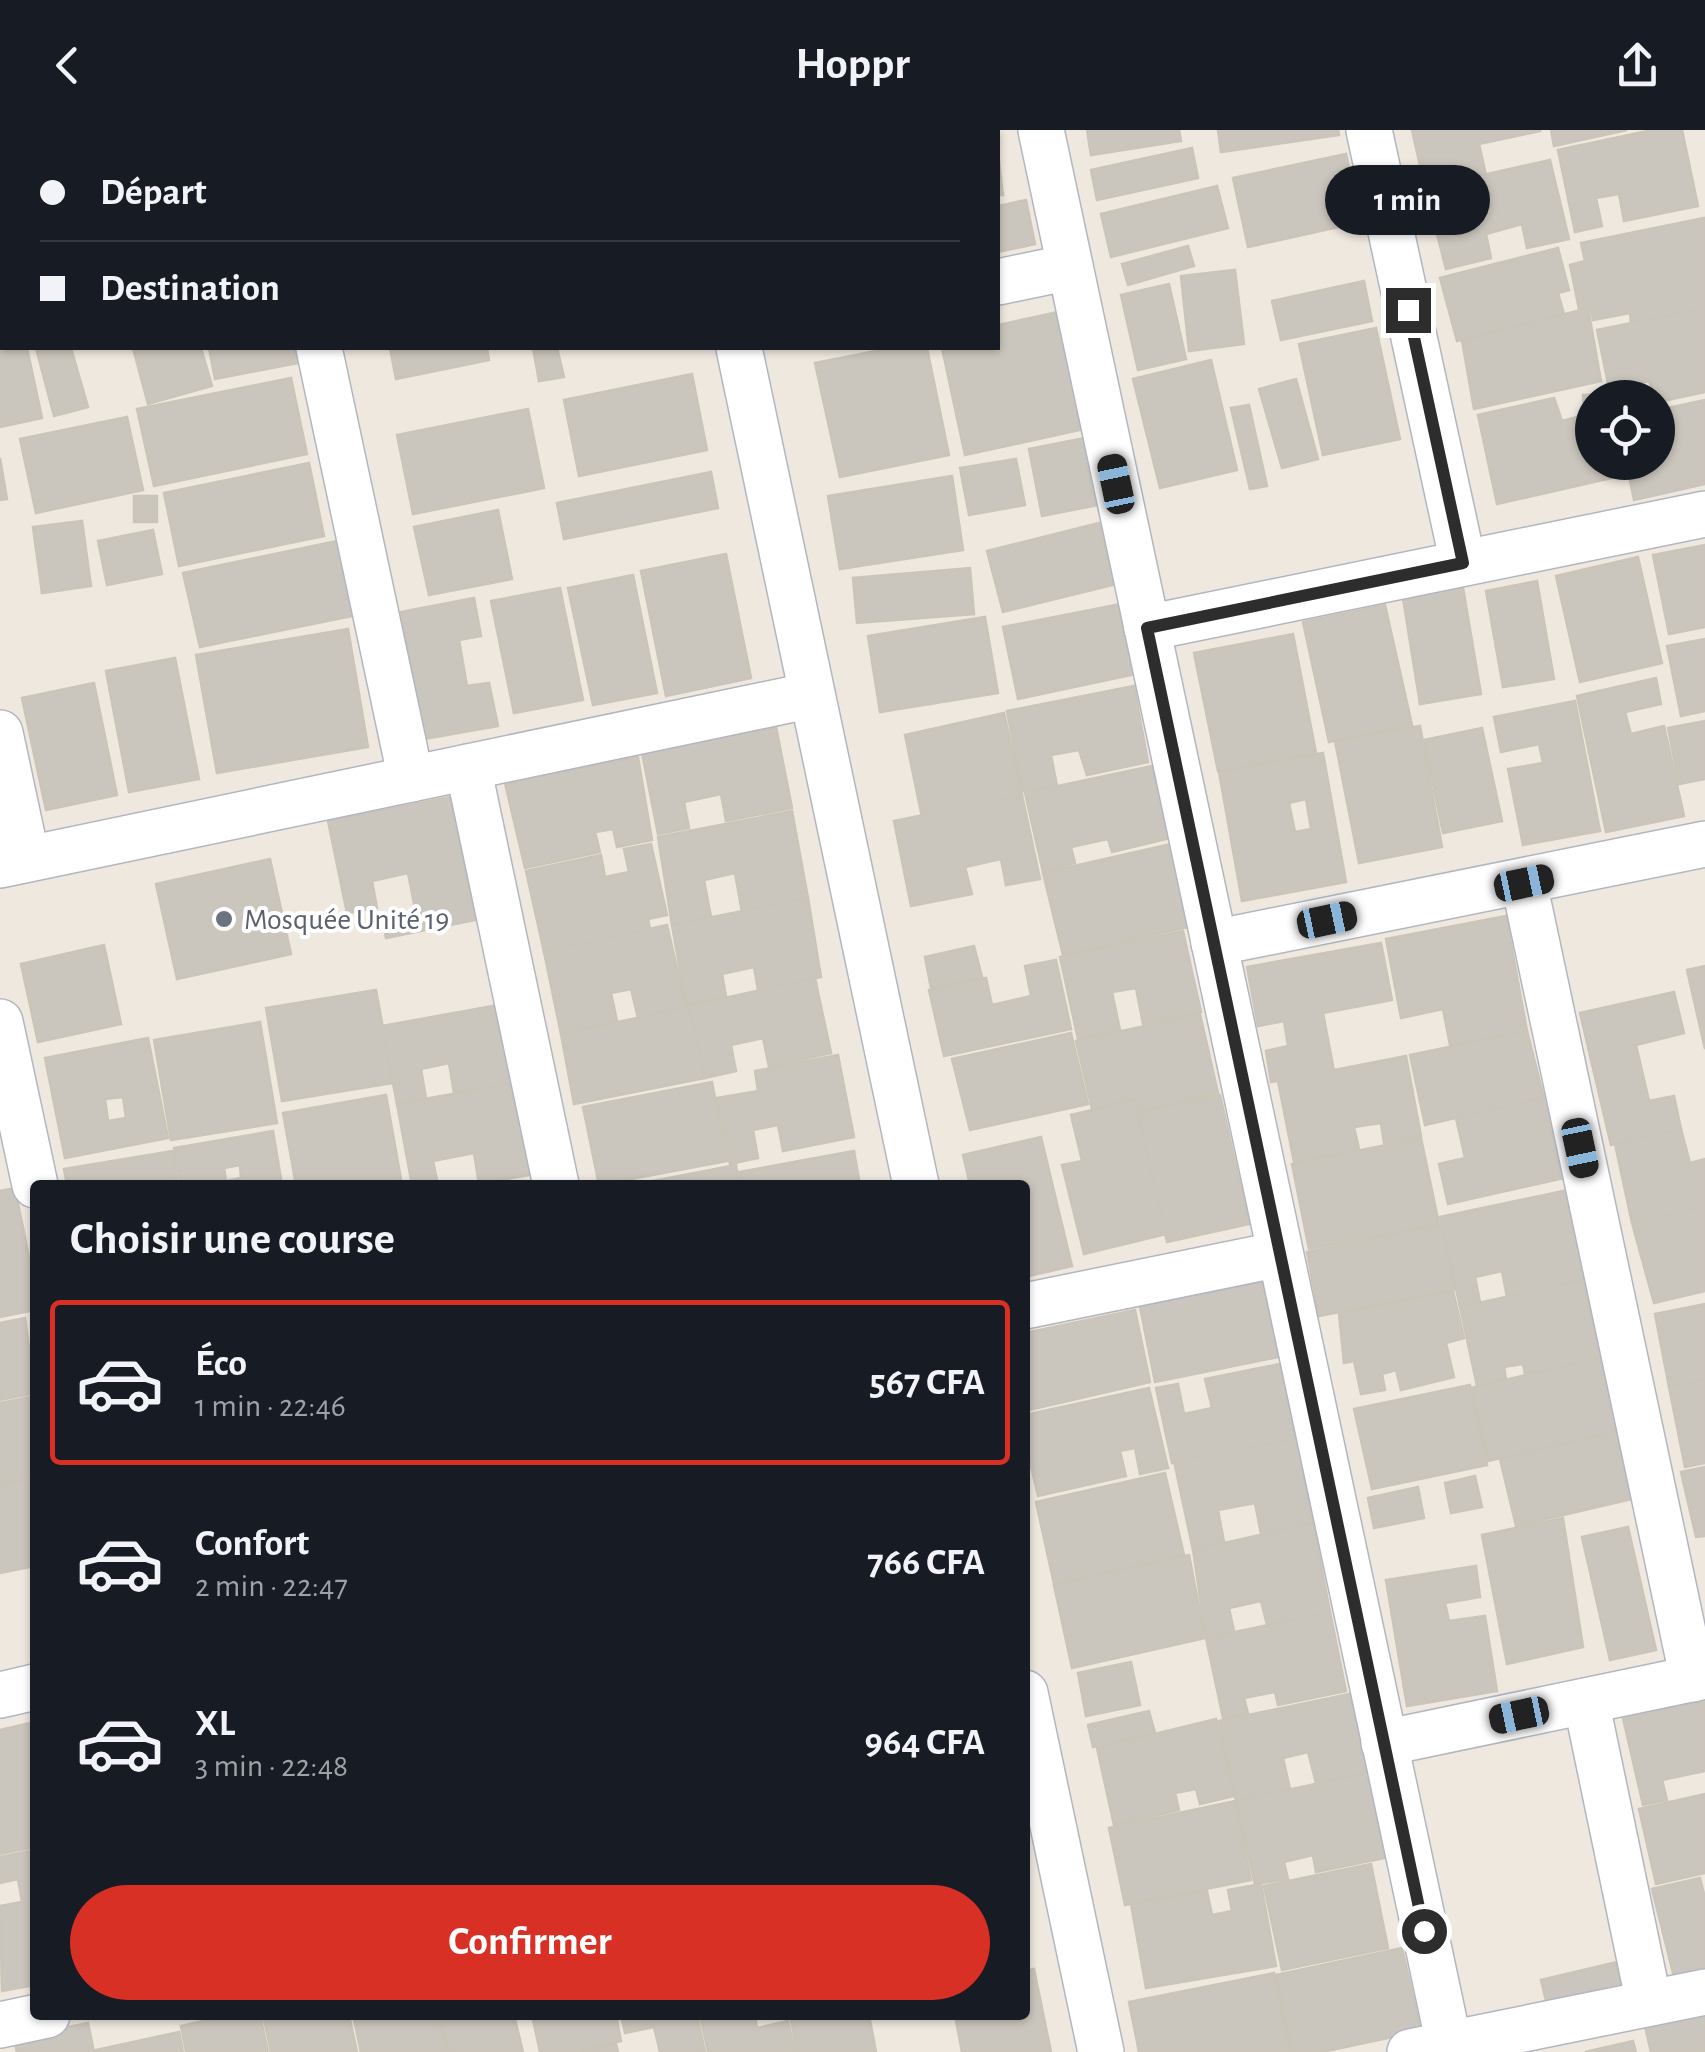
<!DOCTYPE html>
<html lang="fr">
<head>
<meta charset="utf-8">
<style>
  :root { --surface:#171b24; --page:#20242c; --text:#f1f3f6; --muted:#9ea1a6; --line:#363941; --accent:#d93025 }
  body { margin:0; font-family:"Alegreya Sans",sans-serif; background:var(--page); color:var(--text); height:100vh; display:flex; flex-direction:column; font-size:38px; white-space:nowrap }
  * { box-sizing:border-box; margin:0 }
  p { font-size:32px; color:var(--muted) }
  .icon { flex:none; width:55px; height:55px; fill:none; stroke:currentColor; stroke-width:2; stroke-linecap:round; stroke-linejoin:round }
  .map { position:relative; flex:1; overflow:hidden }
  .side { position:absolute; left:30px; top:1050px; width:1000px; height:840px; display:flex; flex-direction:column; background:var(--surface); border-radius:10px; box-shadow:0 2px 8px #0004 }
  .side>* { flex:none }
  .guide { position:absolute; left:0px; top:0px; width:1000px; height:220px; box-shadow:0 2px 8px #0004; display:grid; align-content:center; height:220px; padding:0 40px; background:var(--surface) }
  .tools { position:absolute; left:1575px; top:250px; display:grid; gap:20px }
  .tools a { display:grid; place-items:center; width:100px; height:100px; border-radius:50%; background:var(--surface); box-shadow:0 2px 8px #0004; font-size:50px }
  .end { position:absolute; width:45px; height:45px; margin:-22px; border:12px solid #2d2d2d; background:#fff; box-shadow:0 0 0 5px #fff }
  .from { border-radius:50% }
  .bubble { position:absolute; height:70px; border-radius:35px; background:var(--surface); box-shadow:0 2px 8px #0004; font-size:32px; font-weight:700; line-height:70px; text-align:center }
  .car { position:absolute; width:30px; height:60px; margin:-30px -15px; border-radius:12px; box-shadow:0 0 8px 2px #0007; background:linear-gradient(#222 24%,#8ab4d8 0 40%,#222 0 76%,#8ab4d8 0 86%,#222 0) }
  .guide b { display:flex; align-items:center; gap:35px; height:95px; font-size:38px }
  .guide b+b { border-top:2px solid var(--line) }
  .guide i { width:25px; height:25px; background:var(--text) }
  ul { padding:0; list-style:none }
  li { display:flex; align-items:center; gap:30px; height:165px; margin:0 20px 15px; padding:0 20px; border:5px solid transparent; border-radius:10px }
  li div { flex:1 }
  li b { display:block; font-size:38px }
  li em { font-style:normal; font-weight:700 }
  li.active { border-color:var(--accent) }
  li>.icon { width:90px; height:90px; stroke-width:1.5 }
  h2 { padding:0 40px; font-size:45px; line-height:120px }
  .primary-button { display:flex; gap:20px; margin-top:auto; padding:20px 40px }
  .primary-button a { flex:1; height:115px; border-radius:60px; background:var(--accent); color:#fff; font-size:40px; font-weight:700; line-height:115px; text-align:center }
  header { display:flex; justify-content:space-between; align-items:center; height:130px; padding:0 40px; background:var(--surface); font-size:45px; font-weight:700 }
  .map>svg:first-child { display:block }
</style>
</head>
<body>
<header><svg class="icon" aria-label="back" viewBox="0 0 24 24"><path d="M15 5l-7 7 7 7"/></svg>Hoppr<svg class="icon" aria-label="share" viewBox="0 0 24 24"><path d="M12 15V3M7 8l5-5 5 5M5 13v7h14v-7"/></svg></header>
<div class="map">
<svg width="1705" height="1922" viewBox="0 0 1705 1922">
  <rect width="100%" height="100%" fill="#efe8df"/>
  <!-- building -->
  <g fill="#cbc6bd" stroke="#cbc4b8" stroke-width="2.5" fill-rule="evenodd">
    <path d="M0,0H68V2H2V57Z"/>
    <path d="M98,0H147L148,2H98Z"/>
    <path d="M304,0H348L349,2H305Z"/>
    <path d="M376,0H452L453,2H376Z"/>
    <rect x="755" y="0" width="107" height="2"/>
    <path d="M1087,0H1179L1181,11L1091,25Z"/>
    <path d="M1218,0H1338L1339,5L1221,22Z"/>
    <path d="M1412,0H1540V1L1479,14L1486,45L1425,58Z"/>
    <path d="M1551,0H1627L1554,16Z"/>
    <path d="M1652,0H1682L1698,76L1624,91L1619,64L1596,68L1602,96L1575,102L1558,20Z"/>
    <path d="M1192,18L1198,48L1097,70L1091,40Z"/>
    <path d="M998,23L1003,65H998Z"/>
    <path d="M1346,24L1361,92L1248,117L1233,48Z"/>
    <path d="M1550,30L1569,109L1527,118L1522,94L1486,104L1491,128L1446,139L1425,58Z"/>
    <path d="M1217,56L1228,98L1111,127L1101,84Z"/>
    <path d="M1026,70L1035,114L998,122V76Z"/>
    <path d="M1704,88L1705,178L1631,193L1630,183L1593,190L1590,176L1579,179L1570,135L1585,131L1581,113Z"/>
    <path d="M1188,116L1194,136L1128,155L1122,134Z"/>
    <path d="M1558,118L1569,160L1558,163L1564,184L1457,211L1440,148Z"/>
    <path d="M1235,140L1244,214L1189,221L1181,146Z"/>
    <path d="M1364,151L1372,191L1281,210L1272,171Z"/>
    <path d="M1169,154L1186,229L1138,240L1121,165Z"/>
    <path d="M0,176L2,218H27L42,288L0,297Z"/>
    <path d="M1588,178L1601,251L1474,279L1462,211Z"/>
    <path d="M1705,178V262L1658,272L1649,251L1623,256L1626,268H1611L1597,200Z"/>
    <path d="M1058,182L1084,299L965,325L942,218H998V195Z"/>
    <path d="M1376,198L1400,309L1323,325L1299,214Z"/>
    <path d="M36,218H71L88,277L54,286Z"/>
    <path d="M133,218H201L212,256L148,274Z"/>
    <path d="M209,218H295L298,233L215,249Z"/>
    <path d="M390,218H487L489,230L396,249Z"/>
    <path d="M533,218H557L564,247L539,251Z"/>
    <path d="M891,218H927L949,325L840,347L815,233Z"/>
    <path d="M1211,230L1237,340L1160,358L1133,249Z"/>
    <path d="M692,244L707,320L579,346L564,270Z"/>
    <path d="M291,248L307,324L154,356L137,279Z"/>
    <path d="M1296,249L1318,329L1282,338L1259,259Z"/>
    <path d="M1605,264L1592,268V332H1614L1616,347L1497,374L1478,285L1554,268L1562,291L1585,285L1583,265Z"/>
    <path d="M1705,270V354L1634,370L1626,332H1658V280Z"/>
    <path d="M1249,275L1267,356L1250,359L1231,278Z"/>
    <path d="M528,279L544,358L413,384L397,305Z"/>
    <path d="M127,287L143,360L36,383L20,309Z"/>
    <path d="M1085,308L1098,375L1042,386L1029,319Z"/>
    <path d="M0,328L7,369L0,370Z"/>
    <path d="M1016,329L1025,375L969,385L960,338Z"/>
    <path d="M309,333L324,406L179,436L164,363Z"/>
    <path d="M711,342L718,378L564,409L557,373Z"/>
    <path d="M952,346L963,420L840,439L828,366Z"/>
    <rect x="134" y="366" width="23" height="26"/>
    <path d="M498,380L512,449L429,465L414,397Z"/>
    <path d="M82,391L91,456L42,463L33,397Z"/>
    <path d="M1099,393L1116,454L1003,482L987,421Z"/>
    <path d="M153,400L162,444L107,455L98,411Z"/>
    <path d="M342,410L357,485L200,517L183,443Z"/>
    <path d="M1705,415V497L1669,504L1653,425Z"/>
    <path d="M726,424L751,548L666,566L641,441Z"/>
    <path d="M1638,427L1662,533L1580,552L1556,446Z"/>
    <path d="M970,438L974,484L857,493L853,448Z"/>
    <path d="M633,445L657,563L593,575L568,458Z"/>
    <path d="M1461,446L1481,564L1420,574L1401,456Z"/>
    <path d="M1537,451L1554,549L1503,557L1486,461Z"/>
    <path d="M560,458L583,570L514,583L491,471Z"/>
    <path d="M474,468L481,506L459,510L467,556L489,553L498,596L424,609L401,482Z"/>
    <path d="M1126,473L1140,543L1018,569L1003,497Z"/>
    <path d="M1385,475L1412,595L1329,612L1303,492Z"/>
    <path d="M985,487L998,563L880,582L868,506Z"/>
    <path d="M348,499L368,617L217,643L196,525Z"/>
    <path d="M1293,504L1316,623L1218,641L1194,523Z"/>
    <path d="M1705,509V581L1681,586L1667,516Z"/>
    <path d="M175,528L199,649L129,662L106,541Z"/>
    <path d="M1656,548L1661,574L1625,582L1631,604L1664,596L1684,686L1606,702L1577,566Z"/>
    <path d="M94,553L117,665L46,680L22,568Z"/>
    <path d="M1134,556L1148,632L1087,645L1079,620L1051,625L1057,656L1022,661L1007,581Z"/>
    <path d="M1575,571L1600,701L1523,715L1508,639L1543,633L1539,614L1501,622L1494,587Z"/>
    <path d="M1004,583L1022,665L922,687L905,605Z"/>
    <path d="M1705,591V649L1679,654L1668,598Z"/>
    <path d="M1420,596L1442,717L1359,733L1335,611Z"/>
    <path d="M776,597L792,678L726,691L721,664L684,672L689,698L658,704L642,623Z"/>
    <path d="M1482,598L1502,691L1443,703L1424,610Z"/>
    <path d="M1323,623L1346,752L1242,771L1219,642ZM1306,669L1311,699L1295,702L1289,673Z"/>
    <path d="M638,627L652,710L617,717L613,699L595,702L600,722L525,738L505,653Z"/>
    <path d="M1152,636L1170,708L1112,722L1108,709L1071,717L1075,733L1043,742L1025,663Z"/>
    <path d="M1022,665L1040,749L1006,755L1001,729L965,737L972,764L911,776L894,691Z"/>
    <path d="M450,667L475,790L386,808L383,791L416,784L408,743L372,751L377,778L347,783L328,691Z"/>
    <path d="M792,681L808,768L742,782L735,743L704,750L711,787L672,795L658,707Z"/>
    <path d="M651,714L667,785L648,789L650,799L544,822L526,741L601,725L605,747L629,742L624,719Z"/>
    <path d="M1171,714L1188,797L1063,825L1043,743Z"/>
    <path d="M270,729L291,824L177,849L156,754Z"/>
    <path d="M808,768L821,847L758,860L754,837L722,844L726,866L686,875L672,795Z"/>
    <path d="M1506,786L1527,901L1450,915L1443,879L1401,888L1386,809Z"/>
    <path d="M667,795L686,877L638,888L631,859L611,863L617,891L561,904L544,822Z"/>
    <path d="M1183,801L1201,882L1143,894L1136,858L1112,862L1120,900L1078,909L1060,827Z"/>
    <path d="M1381,813L1392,870L1323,883L1334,941L1271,952L1266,921L1288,916L1284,891L1258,896L1247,837Z"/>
    <path d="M104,815L121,894L38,912L21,834Z"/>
    <path d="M974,816L982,847L931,858L925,827Z"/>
    <path d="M1056,830L1071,899L944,926L929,860L986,848L992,875L1031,866L1025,836Z"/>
    <path d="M1705,836V919L1687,840Z"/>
    <path d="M815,848L831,923L769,937L763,908L731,915L736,941L705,948L689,876Z"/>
    <path d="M376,860L393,953L282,971L266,878Z"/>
    <path d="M1674,862L1684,903L1636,915L1649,971L1674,966L1681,999L1611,1015L1580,883Z"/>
    <path d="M504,874L518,952L454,963L449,933L421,939L426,968L397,974L382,896Z"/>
    <path d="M689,877L705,948L574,974L561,904Z"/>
    <path d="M1200,884L1218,963L1138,982L1135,968L1092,979L1076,911Z"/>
    <path d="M260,892L277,993L171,1010L154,910Z"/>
    <path d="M1527,901L1544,968L1425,995L1410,925Z"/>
    <path d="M1071,903L1088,974L970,1000L952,929Z"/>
    <path d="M148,908L168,1008L65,1028L45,928ZM123,967L126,988L108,991L105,969Z"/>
    <path d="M838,925L854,1007L783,1021L778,995L753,1000L758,1028L730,1034L717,968L758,961L755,941Z"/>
    <path d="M1406,926L1421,1006L1384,1013L1381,993L1354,997L1359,1019L1294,1032L1278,951Z"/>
    <path d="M518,952L535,1044L479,1054L474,1023L433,1031L438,1055H412L397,974Z"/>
    <path d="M712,952L727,1031L599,1055L583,977Z"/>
    <path d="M386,965L402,1055H296L283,983Z"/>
    <path d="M1220,965L1249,1094L1167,1112L1138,983Z"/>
    <path d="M1555,966L1573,1046L1448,1074L1439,1034L1465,1028L1456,988Z"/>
    <path d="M1134,970L1166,1104L1084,1124L1062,1035L1082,1031L1071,985Z"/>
    <path d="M1681,999L1690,1033L1705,1029V1077L1632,1093L1615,1014Z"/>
    <path d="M273,1001L282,1055H181L174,1018ZM240,1035L241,1048L226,1051L224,1038Z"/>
    <path d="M1041,1007L1072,1136L1025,1147V1055H970L963,1025Z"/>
    <path d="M1421,1008L1439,1094L1309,1119L1292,1034Z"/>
    <path d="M173,1021L178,1055H67L64,1039Z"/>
    <path d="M854,1021L860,1055H742L739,1042Z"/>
    <path d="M736,1035L739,1055H632Z"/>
    <path d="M15,1058L35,1157V1180L0,1187V1061Z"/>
    <path d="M1568,1060L1587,1149L1507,1167L1502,1141L1475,1147L1480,1172L1460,1177L1440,1087Z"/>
    <path d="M1705,1077V1161L1654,1173L1632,1093Z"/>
    <path d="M1442,1095L1455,1159L1319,1186L1307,1122Z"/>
    <path d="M1262,1148L1278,1227L1155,1252L1139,1172Z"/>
    <path d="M1583,1150L1601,1228L1525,1244L1523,1234L1504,1237L1506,1249L1477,1256L1460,1177Z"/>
    <path d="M1453,1161L1464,1208L1446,1213L1454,1247L1401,1260L1396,1240L1382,1244L1385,1260L1361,1264L1354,1231L1344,1233L1339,1184Z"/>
    <path d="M1705,1174V1250L1669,1257L1655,1184Z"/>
    <path d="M1135,1180L1150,1252L1025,1281V1203Z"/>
    <path d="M25,1188L35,1263L0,1270V1193Z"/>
    <path d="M1603,1227L1621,1300L1488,1331L1471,1258Z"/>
    <path d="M1280,1234L1297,1309L1172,1333L1156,1258L1178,1254L1184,1284L1212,1278L1205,1249Z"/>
    <path d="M1705,1250V1333L1685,1337L1669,1257Z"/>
    <path d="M1470,1255L1487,1335L1372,1359L1354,1279Z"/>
    <path d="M1149,1258L1168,1338L1140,1344L1135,1318L1120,1321L1126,1346L1038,1366L1025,1310V1285Z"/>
    <path d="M35,1266V1347L0,1354V1273Z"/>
    <path d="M1624,1300L1640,1367L1516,1396L1500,1329Z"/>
    <path d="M1297,1309L1313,1393L1261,1404L1255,1373L1218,1380L1224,1412L1193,1420L1174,1331Z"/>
    <path d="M1705,1337V1406L1696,1407L1681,1342Z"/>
    <path d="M1165,1343L1184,1425L1054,1454L1036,1372Z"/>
    <path d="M1475,1346L1482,1377L1451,1383L1445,1353Z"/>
    <path d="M35,1349V1436L0,1443V1356Z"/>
    <path d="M1418,1357L1424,1388L1374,1398L1368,1368Z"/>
    <path d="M1563,1388L1583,1517L1507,1534L1482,1405Z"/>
    <path d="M1313,1393L1330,1482L1267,1495L1261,1471L1229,1478L1234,1501L1206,1508L1193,1420Z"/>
    <path d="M1628,1397L1656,1520L1610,1530L1582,1407Z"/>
    <path d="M1189,1425L1205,1508L1072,1538L1054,1455Z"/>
    <path d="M1476,1436L1480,1467L1445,1473L1449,1491L1485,1486L1497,1561L1407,1576L1386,1450Z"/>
    <path d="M1330,1482L1346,1561L1278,1575L1275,1562L1244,1568L1248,1583L1223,1588L1206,1508Z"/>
    <path d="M1131,1532L1140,1575L1086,1586L1078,1543Z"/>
    <path d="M1354,1563L1371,1642L1316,1653L1308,1622L1283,1628L1290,1659L1236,1671L1219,1591Z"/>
    <path d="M1705,1569V1641L1662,1650L1667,1670L1643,1675L1623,1588Z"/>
    <path d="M1149,1581L1155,1603L1093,1617L1088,1595Z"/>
    <path d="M1216,1589L1234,1666L1200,1674L1196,1659L1175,1663L1179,1680L1114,1695L1097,1618Z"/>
    <path d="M30,1593L35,1620V1717L0,1724V1600Z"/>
    <path d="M1371,1642L1389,1727L1316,1742L1313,1725L1284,1732L1288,1749L1255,1754L1236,1671Z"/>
    <path d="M1705,1664V1743L1656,1754L1639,1679Z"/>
    <path d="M1235,1671L1251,1750L1125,1775L1109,1698Z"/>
    <path d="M35,1720V1855L2,1861L0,1776L22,1772L18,1749L0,1753V1727Z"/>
    <path d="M1371,1734L1388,1818L1282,1840L1264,1756Z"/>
    <path d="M1700,1748L1705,1768V1839L1674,1847L1652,1759Z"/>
    <path d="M1261,1754L1276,1836L1146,1858L1131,1774L1207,1761L1212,1785L1232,1781L1228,1760Z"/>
    <path d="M1402,1818L1421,1901L1322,1922H1292L1276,1845Z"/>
    <path d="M1621,1831L1627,1857L1547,1875L1541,1850Z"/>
    <path d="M1034,1839L1051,1922H962L955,1885H1025V1841Z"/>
    <path d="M1274,1843L1290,1922H1139L1129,1872Z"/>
    <path d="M1705,1878V1922H1651L1644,1892Z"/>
    <path d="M230,1885H260L268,1922H186L181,1896Z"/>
    <path d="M263,1885H349L357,1922H271Z"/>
    <path d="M353,1885H438L446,1922H361Z"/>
    <path d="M440,1885H514L523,1922H448Z"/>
    <path d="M532,1885H616L621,1911L571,1922H540Z"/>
    <path d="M621,1885H697L705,1922H660L654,1897L625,1903Z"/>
    <path d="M700,1885H755L757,1898L788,1891L795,1922H708Z"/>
    <path d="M790,1885H869L876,1922H797Z"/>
    <path d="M88,1893L94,1922H17L14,1908Z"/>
    <path d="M179,1902L183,1922H96V1920Z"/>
    <path d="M1633,1911L1636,1922H1585Z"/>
    <path d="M616,1914L618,1922H578Z"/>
  </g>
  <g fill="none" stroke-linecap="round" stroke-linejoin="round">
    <!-- street casing -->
    <g stroke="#b3b6c1" stroke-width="48">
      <g id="street">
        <path d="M273,0V2"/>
        <path d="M692,0L693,2"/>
        <path d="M1041,0L1449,1914"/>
        <path d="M1369,0L1463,433"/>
        <path d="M998,152L1070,137"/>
        <path d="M0,153H2"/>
        <path d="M319,218L411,649"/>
        <path d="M739,218L916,1055"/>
        <path d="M1147,498L1705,384"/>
        <path d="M0,603L27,729"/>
        <path d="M468,637L556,1055"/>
        <path d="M0,735L812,565"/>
        <path d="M1524,753L1693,1549"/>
        <path d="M1214,813L1705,714"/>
        <path d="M0,892L35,1055"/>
        <path d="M1025,1176L1280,1124"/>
        <path d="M1025,1563L1101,1922"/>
        <path d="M0,1565L35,1557"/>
        <path d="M1586,1571L1649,1873"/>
        <path d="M1384,1613L1705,1546"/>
        <path d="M0,1895L47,1885"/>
        <path d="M1410,1922L1705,1862"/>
      </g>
    </g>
    <!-- street -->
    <use href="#street" stroke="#fff" stroke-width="45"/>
  </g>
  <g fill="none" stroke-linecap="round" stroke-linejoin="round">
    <!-- route -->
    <path stroke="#2d2d2d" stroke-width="12" d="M1408,180L1463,433L1147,498L1424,1801"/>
  </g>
  <!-- markers -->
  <circle fill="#6b7280" stroke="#fff" stroke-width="4" cx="224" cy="789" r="10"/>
  <g text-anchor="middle" stroke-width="8" stroke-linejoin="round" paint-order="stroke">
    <!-- worship labels -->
    <g font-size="30" fill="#5b616d" stroke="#fff" text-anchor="start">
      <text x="244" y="799">Mosquée Unité 19</text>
    </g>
  </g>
</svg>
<div class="tools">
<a><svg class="icon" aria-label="locate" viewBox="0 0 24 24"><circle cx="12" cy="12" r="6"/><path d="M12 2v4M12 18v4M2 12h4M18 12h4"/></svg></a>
</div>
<i class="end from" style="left:1424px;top:1801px"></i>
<i class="end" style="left:1408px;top:180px"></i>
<div class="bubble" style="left:1325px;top:35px;width:165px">1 min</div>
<i class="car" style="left:1116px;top:354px;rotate:348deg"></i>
<i class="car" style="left:1524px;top:753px;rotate:78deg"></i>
<i class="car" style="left:1327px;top:790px;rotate:78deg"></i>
<i class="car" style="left:1580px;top:1018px;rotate:168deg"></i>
<i class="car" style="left:1519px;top:1585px;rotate:258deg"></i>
<div class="guide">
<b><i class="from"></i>Départ</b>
<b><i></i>Destination</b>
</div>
<section class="side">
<h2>Choisir une course</h2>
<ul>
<li class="active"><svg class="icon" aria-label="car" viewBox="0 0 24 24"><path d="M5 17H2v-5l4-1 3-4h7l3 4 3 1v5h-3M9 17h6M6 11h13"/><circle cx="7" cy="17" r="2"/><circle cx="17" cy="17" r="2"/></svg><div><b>Éco</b><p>1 min · 22:46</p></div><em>567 CFA</em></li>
<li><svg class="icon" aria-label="car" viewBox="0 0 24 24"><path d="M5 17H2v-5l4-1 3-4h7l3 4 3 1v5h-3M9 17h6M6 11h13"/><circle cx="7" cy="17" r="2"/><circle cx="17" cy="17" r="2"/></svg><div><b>Confort</b><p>2 min · 22:47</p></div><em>766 CFA</em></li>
<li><svg class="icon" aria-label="car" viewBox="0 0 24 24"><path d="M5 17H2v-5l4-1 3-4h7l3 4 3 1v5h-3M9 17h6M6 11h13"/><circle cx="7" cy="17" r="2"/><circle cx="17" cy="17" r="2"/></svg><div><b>XL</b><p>3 min · 22:48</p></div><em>964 CFA</em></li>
</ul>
<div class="primary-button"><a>Confirmer</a></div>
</section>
</div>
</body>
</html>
